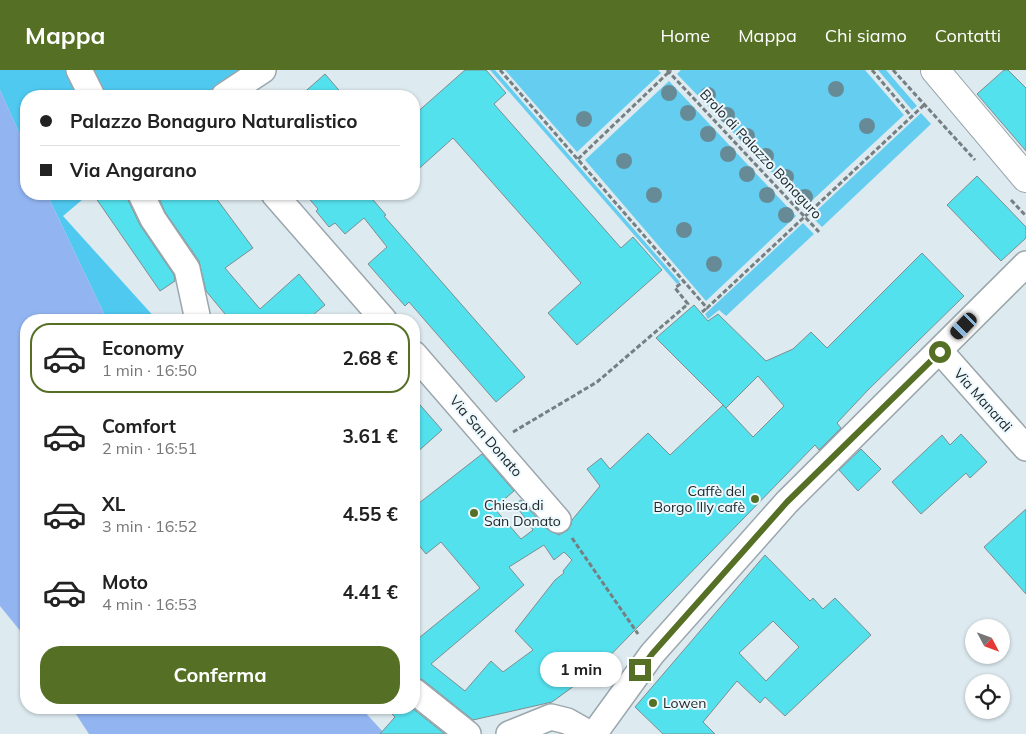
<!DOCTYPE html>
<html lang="it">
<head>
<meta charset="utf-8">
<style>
  :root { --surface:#fff; --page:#f6f6f6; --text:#222; --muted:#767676; --line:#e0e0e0; --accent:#557024 }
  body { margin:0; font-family:Mulish,sans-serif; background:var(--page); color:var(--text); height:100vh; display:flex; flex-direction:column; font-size:19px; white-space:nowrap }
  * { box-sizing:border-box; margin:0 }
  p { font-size:16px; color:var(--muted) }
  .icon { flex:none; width:28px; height:28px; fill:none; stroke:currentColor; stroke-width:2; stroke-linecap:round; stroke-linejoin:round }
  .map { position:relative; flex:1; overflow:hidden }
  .side { position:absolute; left:20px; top:244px; width:400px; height:400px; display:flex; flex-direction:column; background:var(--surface); border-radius:20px; box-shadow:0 1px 4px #0004 }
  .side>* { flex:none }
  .top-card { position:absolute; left:20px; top:20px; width:400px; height:110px; border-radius:20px; box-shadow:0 1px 4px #0004; display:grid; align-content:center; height:110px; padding:0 20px; background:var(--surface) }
  .needle { width:32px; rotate:131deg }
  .tools { position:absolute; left:965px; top:549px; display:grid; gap:10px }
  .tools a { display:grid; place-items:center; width:45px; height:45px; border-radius:50%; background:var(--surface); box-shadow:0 1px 4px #0004; font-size:25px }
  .end { position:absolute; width:22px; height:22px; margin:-11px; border:6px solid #557024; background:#fff; box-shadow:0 0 0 2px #fff }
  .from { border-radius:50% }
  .bubble { position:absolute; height:35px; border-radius:18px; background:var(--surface); box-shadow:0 1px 4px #0004; font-size:16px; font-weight:700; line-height:35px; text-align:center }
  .car { position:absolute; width:15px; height:30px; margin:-15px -8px; border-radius:6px; box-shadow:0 0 4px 1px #0007; background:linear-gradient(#222 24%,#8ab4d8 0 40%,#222 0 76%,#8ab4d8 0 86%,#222 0) }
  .top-card b { display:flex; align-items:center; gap:18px; height:48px; font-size:19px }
  .top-card b+b { border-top:1px solid var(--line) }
  .top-card i { width:12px; height:12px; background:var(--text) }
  ul { padding:9px 0 0; list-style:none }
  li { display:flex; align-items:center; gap:15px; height:70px; margin:0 10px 8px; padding:0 10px; border:2px solid transparent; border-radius:20px }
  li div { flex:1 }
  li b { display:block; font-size:19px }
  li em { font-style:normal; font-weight:700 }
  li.active { border-color:var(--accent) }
  li>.icon { width:45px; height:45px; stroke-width:1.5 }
  .button { display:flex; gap:10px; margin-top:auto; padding:10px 20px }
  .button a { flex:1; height:58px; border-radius:20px; background:var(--accent); color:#fff; font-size:20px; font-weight:700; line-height:58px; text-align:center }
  header { display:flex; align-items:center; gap:30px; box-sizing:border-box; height:70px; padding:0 25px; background:var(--accent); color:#fff }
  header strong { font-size:24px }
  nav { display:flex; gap:28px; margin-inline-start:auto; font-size:18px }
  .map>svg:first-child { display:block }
</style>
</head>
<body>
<header>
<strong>Mappa</strong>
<nav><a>Home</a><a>Mappa</a><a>Chi siamo</a><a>Contatti</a></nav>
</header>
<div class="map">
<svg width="1026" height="664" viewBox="0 0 1026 664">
  <rect width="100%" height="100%" fill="#ddeaef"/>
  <!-- green -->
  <g fill="#65cdf0">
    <path d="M490,0H495L680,212L677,214Z"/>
    <path d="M505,0H658L661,3L577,82Z"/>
    <path d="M681,0H865L904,45L805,137L677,4Z"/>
    <path d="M878,0H886L917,36L912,40Z"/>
    <path d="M669,11L796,146L706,231L585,90Z"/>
    <path d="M921,43L931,54L822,157L811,146Z"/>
    <path d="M803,153L814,164L726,246L719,240L708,249L705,244Z"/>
  </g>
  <!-- forest -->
  <g fill="#4fc9f0">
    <path d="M0,0H244L210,26H26V78L0,20Z"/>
    <path d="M47,124H89L63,146L157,250H107Z"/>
  </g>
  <!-- water -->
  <g fill="#92b5f2">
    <path d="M0,20L26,78V124H47L107,250H26V568L0,536Z"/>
    <path d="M72,638H361L385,664H89Z"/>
  </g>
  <!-- building -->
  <g fill="#54e1ee" stroke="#808d8e" fill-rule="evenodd">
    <path d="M465,0H486L506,23L494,34L621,178L633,167L662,200L577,275L548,243L581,213L453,68L414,103V45Z"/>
    <path d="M1004,0H1008L1026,18V81L977,24Z"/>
    <path d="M325,4L344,26H300Z"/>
    <path d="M977,106L1026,157V168L1001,191L947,135Z"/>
    <path d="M93,124H127L128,130L140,155L174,205L175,211L160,221Z"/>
    <path d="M157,124H213L253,178L225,198L260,239L299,204L325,235L307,250H230L206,221L199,191L165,142Z"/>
    <path d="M305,124H368L386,145L384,146L525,307L496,332L409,232L405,236L368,194L387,177L364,148L345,164L335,153L329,157L316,141L318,139Z"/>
    <path d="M922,183L964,226L868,320L837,353L841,358L819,380L815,375L596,600L552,632L473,650L423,610L414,607V572L480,518L441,472L426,484L414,469V437L482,384L514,421L494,438L521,469L533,460L515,434L521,430L547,459L559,465L568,460L571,455L572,450L600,416L587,399L601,388L610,399L648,363L670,385L723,335L753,367L784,336L758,306L726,338L656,268L694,235L708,251L718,244L766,291L793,279L811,262L827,278ZM544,475L554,490L564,482L572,490L563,501L564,503L555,510L515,561L533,580L503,602L491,591L465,621L431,594L524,515L509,497Z"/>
    <path d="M414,328L442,360L414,385Z"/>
    <path d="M961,364L987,392L970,408L966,403L921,444L892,412L942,365L950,375Z"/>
    <path d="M861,379L881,399L858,421L839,400Z"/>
    <path d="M1026,439V524L984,477Z"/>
    <path d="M765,485L810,531L813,528L823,539L835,528L871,565L785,646L765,627L760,633L737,611L703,652L715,664H663L635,637ZM773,551L799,577L766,611L739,583Z"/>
    <path d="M386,638H412L445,664H380L395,647Z"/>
  </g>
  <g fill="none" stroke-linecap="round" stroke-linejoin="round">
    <!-- minor casing -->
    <g stroke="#9ba7ac" stroke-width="28">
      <g id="minor">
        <path d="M79,0L92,26"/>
        <path d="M224,26L263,0"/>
        <path d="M141,124L153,149L187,199L198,250"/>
        <path d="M274,124L384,250"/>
        <path d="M940,281L1026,378"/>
        <path d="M414,284L558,450"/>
        <path d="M414,621L468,664"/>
        <path d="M509,664L551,647L567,651L590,664"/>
        <path d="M594,664L652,584L787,432L1026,194"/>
      </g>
    </g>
    <!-- tertiary casing -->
    <g stroke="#9ba7ac" stroke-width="30">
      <path id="tertiary" d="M935,0L1026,108"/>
    </g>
    <!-- path -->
    <g stroke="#767f82" stroke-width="3" stroke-dasharray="5 2.5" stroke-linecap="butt">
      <path d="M500,0L707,238L924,35"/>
      <path d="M667,0L819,162"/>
      <path d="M872,0L911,46"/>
      <path d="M893,0L975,90"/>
      <path d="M578,89L671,0"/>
      <path d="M1011,130L1026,146"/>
      <path d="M702,242L707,238"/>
      <path d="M513,362L597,312L688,234L675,218L684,211"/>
      <path d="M572,468L638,564"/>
    </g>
    <!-- minor -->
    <use href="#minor" stroke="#fff" stroke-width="25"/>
    <!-- tertiary -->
    <use href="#tertiary" stroke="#fff" stroke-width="28"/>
  </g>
  <!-- trees -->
  <g fill="#678b96">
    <circle cx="836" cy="19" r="8"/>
    <circle cx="669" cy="23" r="8"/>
    <circle cx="708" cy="25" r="8"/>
    <circle cx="688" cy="43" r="8"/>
    <circle cx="727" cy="45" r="8"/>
    <circle cx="584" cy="49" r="8"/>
    <circle cx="867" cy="56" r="8"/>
    <circle cx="708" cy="64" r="8"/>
    <circle cx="747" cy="66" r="8"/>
    <circle cx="728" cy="84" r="8"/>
    <circle cx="766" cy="86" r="8"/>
    <circle cx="624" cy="91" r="8"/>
    <circle cx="747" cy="104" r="8"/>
    <circle cx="786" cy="107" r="8"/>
    <circle cx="654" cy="125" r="8"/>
    <circle cx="767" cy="125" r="8"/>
    <circle cx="805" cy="127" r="8"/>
    <circle cx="786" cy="145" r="8"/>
    <circle cx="684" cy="160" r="8"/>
    <circle cx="714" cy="194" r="8"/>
  </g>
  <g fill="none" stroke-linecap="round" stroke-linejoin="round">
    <!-- route -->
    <path stroke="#557024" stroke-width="6" d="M640,600L652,584L787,432L940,282"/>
  </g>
  <!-- markers -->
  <g fill="#557024" stroke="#ebf8fd" stroke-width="2">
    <circle cx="755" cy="429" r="5"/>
    <circle cx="474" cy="443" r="5"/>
    <circle cx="653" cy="633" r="5"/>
  </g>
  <g text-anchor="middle" stroke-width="4" stroke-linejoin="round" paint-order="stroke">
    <!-- street labels -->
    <g font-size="14" fill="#222729" stroke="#ebf8fd">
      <text transform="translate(761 84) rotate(47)" y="5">Brolo di Palazzo Bonaguro</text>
      <text transform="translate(983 330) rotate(48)" y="5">Via Manardi</text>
      <text transform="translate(486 366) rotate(49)" y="5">Via San Donato</text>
    </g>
    <!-- poi labels -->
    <g font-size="14" fill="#222729" stroke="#ebf8fd" text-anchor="start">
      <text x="745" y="426" text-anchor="end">Caffè del<tspan x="745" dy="16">Borgo Illy cafè</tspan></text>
      <text x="484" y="440">Chiesa di<tspan x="484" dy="16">San Donato</tspan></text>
      <text x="663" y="638">Lowen</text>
    </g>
  </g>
</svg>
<div class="tools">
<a><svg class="needle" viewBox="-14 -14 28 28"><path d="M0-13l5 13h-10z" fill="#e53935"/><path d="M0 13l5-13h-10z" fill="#767676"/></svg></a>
<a><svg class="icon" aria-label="locate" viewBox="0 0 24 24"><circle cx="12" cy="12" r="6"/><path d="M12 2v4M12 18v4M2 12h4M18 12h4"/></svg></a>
</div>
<i class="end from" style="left:940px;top:282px"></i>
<i class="end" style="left:640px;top:600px"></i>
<div class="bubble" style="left:540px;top:582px;width:82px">1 min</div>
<i class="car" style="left:964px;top:256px;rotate:224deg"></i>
<div class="top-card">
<b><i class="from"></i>Palazzo Bonaguro Naturalistico</b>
<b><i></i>Via Angarano</b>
</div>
<section class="side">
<ul>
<li class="active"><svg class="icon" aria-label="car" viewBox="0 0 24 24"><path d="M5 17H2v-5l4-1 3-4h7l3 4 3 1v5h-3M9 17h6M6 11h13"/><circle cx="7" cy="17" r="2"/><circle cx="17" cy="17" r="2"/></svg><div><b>Economy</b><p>1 min · 16:50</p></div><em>2.68 €</em></li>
<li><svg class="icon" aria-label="car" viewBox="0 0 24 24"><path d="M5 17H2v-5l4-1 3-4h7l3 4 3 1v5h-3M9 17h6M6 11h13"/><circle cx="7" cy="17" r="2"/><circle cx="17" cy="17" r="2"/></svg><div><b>Comfort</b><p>2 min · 16:51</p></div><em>3.61 €</em></li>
<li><svg class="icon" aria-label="car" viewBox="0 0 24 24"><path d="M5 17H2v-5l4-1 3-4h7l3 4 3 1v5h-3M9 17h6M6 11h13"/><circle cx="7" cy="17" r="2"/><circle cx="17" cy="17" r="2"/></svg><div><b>XL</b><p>3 min · 16:52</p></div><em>4.55 €</em></li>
<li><svg class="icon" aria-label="car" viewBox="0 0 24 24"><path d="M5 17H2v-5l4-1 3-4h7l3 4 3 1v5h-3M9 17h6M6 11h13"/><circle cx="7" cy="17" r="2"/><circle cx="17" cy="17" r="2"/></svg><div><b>Moto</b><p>4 min · 16:53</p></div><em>4.41 €</em></li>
</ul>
<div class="button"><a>Conferma</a></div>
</section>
</div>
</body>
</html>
